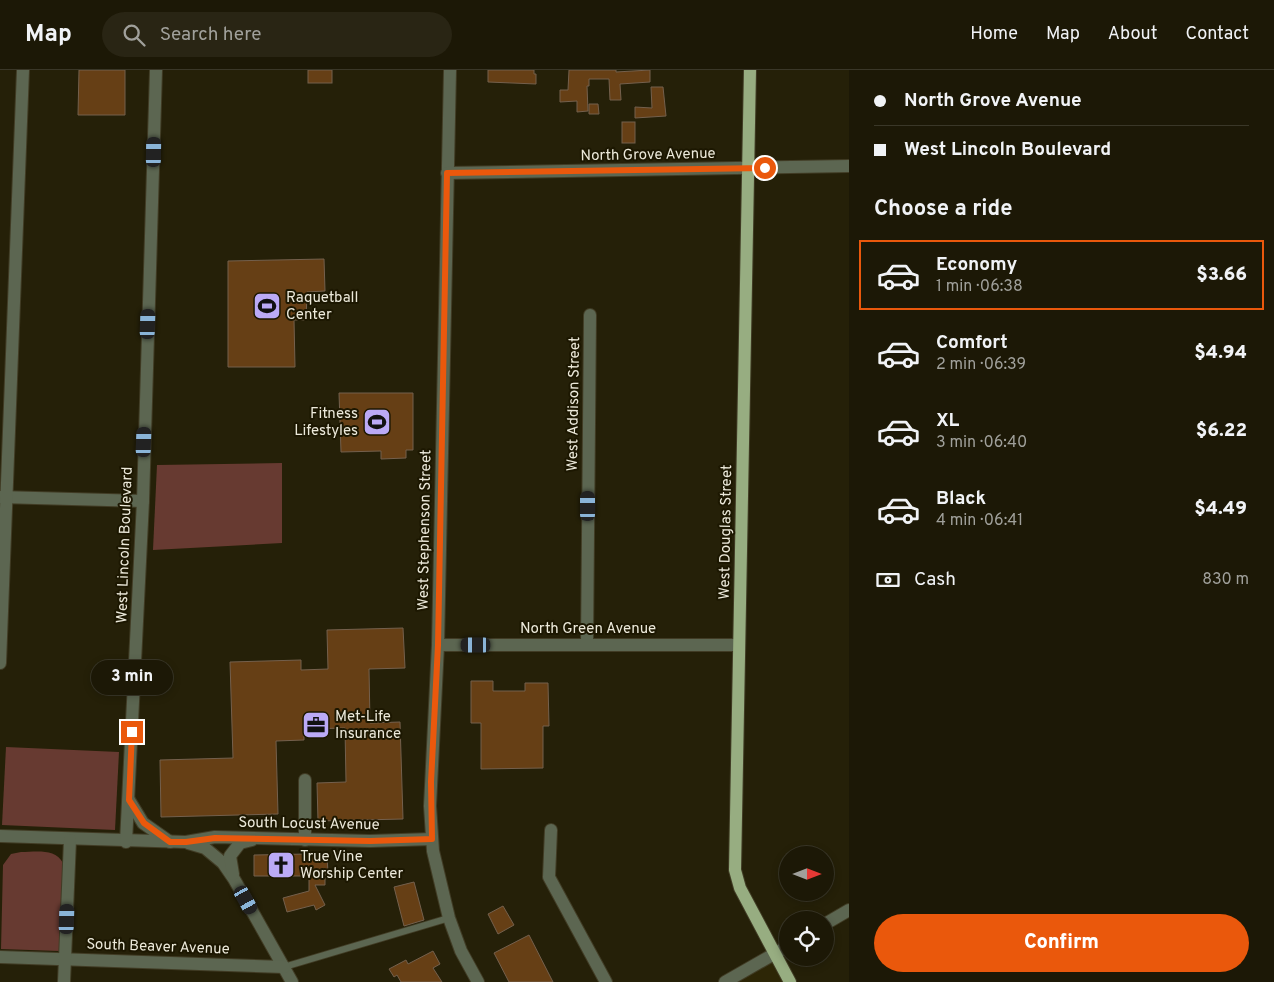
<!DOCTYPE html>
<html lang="en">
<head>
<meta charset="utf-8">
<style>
  :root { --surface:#1c1806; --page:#292514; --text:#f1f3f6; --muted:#a0a09b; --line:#3a3728; --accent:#ea580c }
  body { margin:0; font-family:Overpass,sans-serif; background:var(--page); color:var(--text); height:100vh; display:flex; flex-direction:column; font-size:19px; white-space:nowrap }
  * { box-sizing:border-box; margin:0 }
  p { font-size:16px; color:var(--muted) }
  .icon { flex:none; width:28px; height:28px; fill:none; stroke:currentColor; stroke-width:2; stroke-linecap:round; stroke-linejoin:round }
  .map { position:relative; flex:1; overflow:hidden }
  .panel { display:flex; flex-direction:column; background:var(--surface); width:425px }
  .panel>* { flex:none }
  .top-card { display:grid; align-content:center; height:110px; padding:0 25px; background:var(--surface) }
  .needle { width:32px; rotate:90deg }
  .buttons { position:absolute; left:779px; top:776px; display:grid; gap:10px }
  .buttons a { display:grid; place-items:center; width:55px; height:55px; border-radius:50%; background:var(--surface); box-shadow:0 2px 8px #0003,0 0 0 1px var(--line); font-size:25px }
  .end { position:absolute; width:22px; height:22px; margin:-11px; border:6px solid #ea580c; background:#fff; box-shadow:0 0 0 2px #fff }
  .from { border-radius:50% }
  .bubble { position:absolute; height:35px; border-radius:18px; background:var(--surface); box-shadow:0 2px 8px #0003,0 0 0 1px var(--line); font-size:16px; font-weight:800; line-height:35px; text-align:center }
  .car { position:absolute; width:15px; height:30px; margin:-15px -8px; border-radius:6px; box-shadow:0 0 4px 1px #0007; background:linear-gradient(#222 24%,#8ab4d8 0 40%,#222 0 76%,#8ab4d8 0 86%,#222 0) }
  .top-card b { display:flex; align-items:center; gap:18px; height:48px; font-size:19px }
  .top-card b+b { border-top:1px solid var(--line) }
  .top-card i { width:12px; height:12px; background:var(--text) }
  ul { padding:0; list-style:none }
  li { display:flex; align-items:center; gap:15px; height:70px; margin:0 10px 8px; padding:0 15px; border:2px solid transparent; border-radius:0px }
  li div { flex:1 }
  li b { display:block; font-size:19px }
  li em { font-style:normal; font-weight:800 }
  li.active { border-color:var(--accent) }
  li>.icon { width:45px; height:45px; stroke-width:1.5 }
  h2 { padding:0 25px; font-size:22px; line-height:60px }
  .pay { display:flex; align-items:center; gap:12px; height:55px; padding:0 25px; font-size:19px }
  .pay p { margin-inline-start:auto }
  .primary-button { display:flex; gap:10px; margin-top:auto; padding:10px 25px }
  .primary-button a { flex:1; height:58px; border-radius:30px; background:var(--accent); color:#fff; font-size:20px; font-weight:800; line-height:58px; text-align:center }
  header { display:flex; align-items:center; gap:30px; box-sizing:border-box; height:70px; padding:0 25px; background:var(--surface); border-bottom:1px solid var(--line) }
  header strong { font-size:24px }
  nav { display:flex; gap:28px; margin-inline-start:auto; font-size:18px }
  .search { width:350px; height:45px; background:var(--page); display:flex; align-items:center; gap:12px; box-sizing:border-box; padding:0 18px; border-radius:28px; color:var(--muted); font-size:19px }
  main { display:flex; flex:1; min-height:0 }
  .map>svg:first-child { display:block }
</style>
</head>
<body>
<header>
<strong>Map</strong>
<div class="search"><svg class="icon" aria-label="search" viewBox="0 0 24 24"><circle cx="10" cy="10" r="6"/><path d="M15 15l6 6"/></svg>Search here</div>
<nav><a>Home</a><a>Map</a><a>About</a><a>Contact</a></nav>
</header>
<main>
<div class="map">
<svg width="849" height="912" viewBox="0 0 849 912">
  <rect width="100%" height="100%" fill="#252008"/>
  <!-- built -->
  <path fill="#2d2606" d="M775,884L790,912H725Z"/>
  <!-- green -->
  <g fill="#673a31">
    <path d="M282,393V473L153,480L157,395Z"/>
    <path d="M6,677L119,682L115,760L2,755Z"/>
    <path d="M21,782C36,782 55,778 63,793L59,881L1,879L3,795L11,784Z"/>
  </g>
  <!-- building -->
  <g fill="#663f15" stroke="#74604d">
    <path d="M79,0H125V45H78Z"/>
    <rect x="308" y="0" width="24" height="13"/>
    <path d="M488,0H534V4H536V14L488,12Z"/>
    <path d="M569,0H616V2L650,0V12L620,14L621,30H610L609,9H589V16H587L588,41L577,42V31L560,32V20H568Z"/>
    <path d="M651,17H663L666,46L635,48V37L652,38Z"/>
    <path d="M589,34H598L599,44H589Z"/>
    <rect x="622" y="52" width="13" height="21"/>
    <path d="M324,189L325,221L307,222L306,250H294L295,297H228V191Z"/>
    <path d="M339,323H413V380H406V388L381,389V381L341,382Z"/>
    <path d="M403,558L405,598L369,599L370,653L400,652L403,749L318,751L317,713L346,712L345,658L304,659V670L276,671L278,744L161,747L160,690L233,688L230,592L301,590V600L328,599L327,560Z"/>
    <path d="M471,611H493V621H525V613H548L549,656H543V698L481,699V653H471Z"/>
    <path d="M308,784L327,785L328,803H325V815H315L325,835L316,840L314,835L287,842L283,828L309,821V806H254V785Z"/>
    <path d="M414,812L424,850L404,856L394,817Z"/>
    <path d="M503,836L514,855L498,864L488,844Z"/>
    <path d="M529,865L553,912H509L494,883Z"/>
    <path d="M433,881L440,894L433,898L442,912H401L397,905L394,907L389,899L406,890L408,894Z"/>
  </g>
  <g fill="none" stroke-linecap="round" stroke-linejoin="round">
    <!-- lane casing -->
    <g stroke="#413c25" stroke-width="8">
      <path id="lane" d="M284,897L449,848"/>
    </g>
    <!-- street casing -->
    <g stroke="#413c25" stroke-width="14">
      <g id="street">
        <path d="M450,0L438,575L430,736L433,781L449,848L461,881L478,912"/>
        <path d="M447,103L849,96"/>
        <path d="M0,427L143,431"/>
        <path d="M587,574L590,245"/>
        <path d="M438,575H739"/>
        <path d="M0,593L23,0"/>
        <path d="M129,730L143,753L170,772"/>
        <path d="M551,760L549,807L606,912"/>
        <path d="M0,766L186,772L215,767L370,771L432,769"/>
        <path d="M305,770V710"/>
        <path d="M126,772L143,431L156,0"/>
        <path d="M188,773L205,778L223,793L234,809L292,912"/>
        <path d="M233,804L230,786L240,773L252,770"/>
        <path d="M825,854L849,840"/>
        <path d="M0,887L284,897"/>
        <path d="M64,912L70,770"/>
        <path d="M725,912L788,876"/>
      </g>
    </g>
    <!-- primary casing -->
    <g stroke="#413c25" stroke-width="14">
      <path id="primary" d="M750,0L735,800L740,818L790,912"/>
    </g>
    <!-- lane -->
    <use href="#lane" stroke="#5c6651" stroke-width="6"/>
    <!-- street -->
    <use href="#street" stroke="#5c6651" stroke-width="12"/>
    <!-- primary -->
    <use href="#primary" stroke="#97ad81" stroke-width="12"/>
  </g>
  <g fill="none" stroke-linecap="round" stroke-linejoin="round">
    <!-- route -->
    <path stroke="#ea580c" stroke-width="6" d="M132,662L129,730L144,753L170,772H186L215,768L370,771L432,769L431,712L438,575L447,103L765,98"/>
  </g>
  <!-- icons -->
  <defs>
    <g id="stadium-square" transform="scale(1.4375)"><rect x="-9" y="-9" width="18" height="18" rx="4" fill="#bbaaf6" stroke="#1c1701"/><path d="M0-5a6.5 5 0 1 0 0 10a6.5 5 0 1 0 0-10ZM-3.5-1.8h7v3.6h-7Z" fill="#111"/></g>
    <g id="office-square" transform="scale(1.4375)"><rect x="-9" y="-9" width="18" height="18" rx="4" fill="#bbaaf6" stroke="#1c1701"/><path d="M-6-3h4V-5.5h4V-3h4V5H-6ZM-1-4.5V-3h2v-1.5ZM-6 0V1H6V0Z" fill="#111"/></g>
    <g id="church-square" transform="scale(1.4375)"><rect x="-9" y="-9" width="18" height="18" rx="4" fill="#bbaaf6" stroke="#1c1701"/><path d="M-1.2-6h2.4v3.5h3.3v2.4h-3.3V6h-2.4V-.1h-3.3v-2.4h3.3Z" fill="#111"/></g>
  </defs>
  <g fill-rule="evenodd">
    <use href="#stadium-square" x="267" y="236"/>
    <use href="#stadium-square" x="377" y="352"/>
    <use href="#office-square" x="316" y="655"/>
    <use href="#church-square" x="281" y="795"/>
  </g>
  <g text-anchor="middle" stroke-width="4" stroke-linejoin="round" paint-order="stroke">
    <!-- street labels -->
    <g font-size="15" fill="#ece9da" stroke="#1c1701">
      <text transform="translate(648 84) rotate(-1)" y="5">North Grove Avenue</text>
      <text transform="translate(573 334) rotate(-89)" y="5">West Addison Street</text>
      <text transform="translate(424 460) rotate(-89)" y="5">West Stephenson Street</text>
      <text transform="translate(725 462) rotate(-89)" y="5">West Douglas Street</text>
      <text transform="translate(124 475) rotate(-88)" y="5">West Lincoln Boulevard</text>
      <text x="588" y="563">North Green Avenue</text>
      <text transform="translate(309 753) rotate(1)" y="5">South Locust Avenue</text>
      <text transform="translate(158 876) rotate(2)" y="5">South Beaver Avenue</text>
    </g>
    <!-- poi labels -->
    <g font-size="15" fill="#ece9da" stroke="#1c1701" text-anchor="start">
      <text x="286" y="232">Raquetball<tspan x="286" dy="17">Center</tspan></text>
      <text x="358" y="348" text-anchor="end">Fitness<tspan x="358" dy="17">Lifestyles</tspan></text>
      <text x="335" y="651">Met-Life<tspan x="335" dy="17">Insurance</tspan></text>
      <text x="300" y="791">True Vine<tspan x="300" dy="17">Worship Center</tspan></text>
    </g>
  </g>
</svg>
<div class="buttons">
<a><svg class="needle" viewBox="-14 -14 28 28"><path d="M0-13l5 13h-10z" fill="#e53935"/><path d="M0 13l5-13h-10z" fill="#a0a09b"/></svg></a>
<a><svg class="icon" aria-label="locate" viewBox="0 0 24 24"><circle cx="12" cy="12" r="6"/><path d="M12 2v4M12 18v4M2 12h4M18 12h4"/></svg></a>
</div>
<i class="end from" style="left:765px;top:98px"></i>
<i class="end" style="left:132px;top:662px"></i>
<div class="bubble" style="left:91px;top:590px;width:82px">3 min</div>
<i class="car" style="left:154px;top:82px;rotate:1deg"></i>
<i class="car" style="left:148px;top:254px;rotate:2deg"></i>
<i class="car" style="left:144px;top:372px;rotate:2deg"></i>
<i class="car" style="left:588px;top:436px;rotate:0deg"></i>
<i class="car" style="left:476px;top:575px;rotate:270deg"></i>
<i class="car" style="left:246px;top:830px;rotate:151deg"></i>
<i class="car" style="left:67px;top:849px;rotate:2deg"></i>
</div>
<section class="panel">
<div class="top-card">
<b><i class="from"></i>North Grove Avenue</b>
<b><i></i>West Lincoln Boulevard</b>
</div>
<h2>Choose a ride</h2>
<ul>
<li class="active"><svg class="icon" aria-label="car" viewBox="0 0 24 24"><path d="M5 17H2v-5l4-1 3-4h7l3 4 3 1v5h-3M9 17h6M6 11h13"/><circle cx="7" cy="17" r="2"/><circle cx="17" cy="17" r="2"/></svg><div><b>Economy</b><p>1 min · 06:38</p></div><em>$3.66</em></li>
<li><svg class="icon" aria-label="car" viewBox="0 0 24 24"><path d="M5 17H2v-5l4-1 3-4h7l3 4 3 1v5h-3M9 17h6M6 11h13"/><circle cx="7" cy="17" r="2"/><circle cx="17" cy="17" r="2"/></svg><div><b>Comfort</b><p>2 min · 06:39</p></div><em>$4.94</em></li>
<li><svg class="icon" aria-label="car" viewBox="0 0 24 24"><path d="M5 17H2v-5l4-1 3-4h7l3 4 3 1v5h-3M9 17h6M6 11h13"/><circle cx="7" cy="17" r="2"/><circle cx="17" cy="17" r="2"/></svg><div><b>XL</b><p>3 min · 06:40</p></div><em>$6.22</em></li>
<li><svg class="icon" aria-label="car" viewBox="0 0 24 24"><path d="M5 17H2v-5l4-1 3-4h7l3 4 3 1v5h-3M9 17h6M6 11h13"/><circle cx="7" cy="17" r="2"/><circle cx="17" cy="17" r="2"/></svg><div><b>Black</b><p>4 min · 06:41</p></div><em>$4.49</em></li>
</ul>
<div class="pay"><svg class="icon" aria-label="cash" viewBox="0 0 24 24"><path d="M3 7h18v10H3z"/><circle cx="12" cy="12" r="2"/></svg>Cash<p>830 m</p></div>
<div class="primary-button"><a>Confirm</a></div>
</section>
</main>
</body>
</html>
